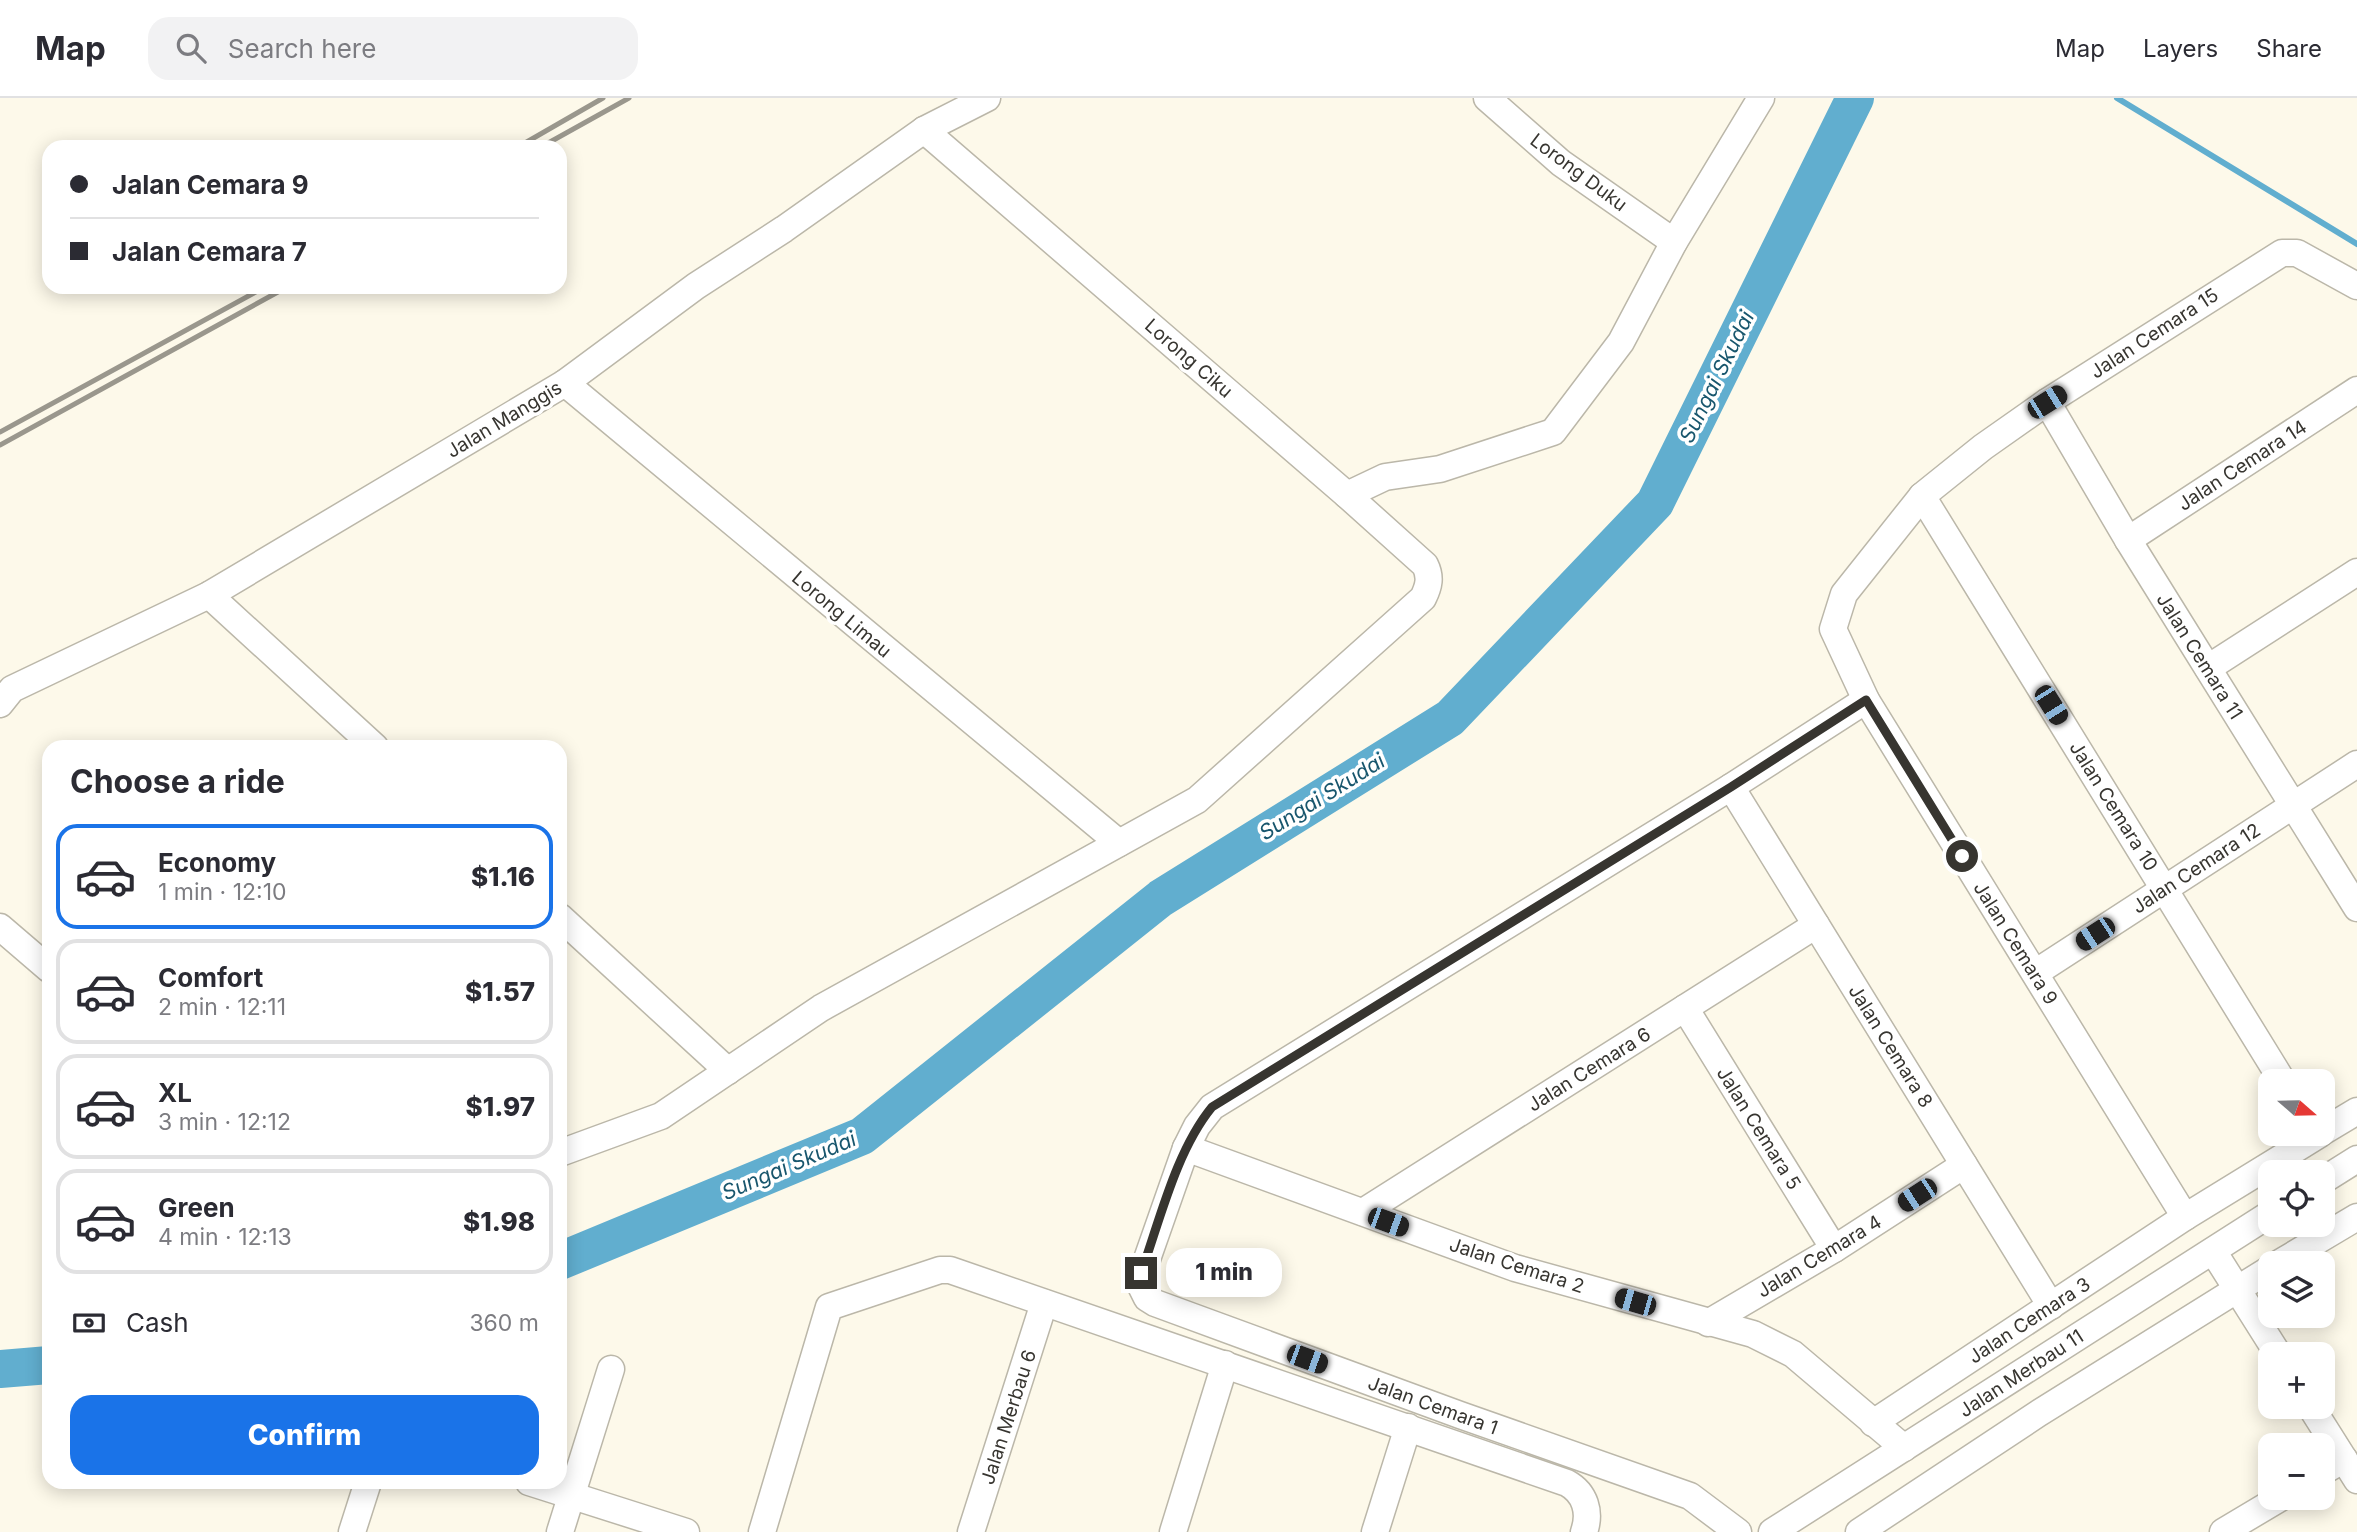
<!DOCTYPE html>
<html lang="en">
<head>
<meta charset="utf-8">
<style>
  :root { --surface:#fff; --page:#f2f2f3; --text:#2b2b33; --muted:#7c7c81; --line:#e1e1e2; --accent:#1a73e8 }
  body { margin:0; font-family:Inter,sans-serif; background:var(--page); color:var(--text); height:100vh; display:flex; flex-direction:column; font-size:26px; white-space:nowrap }
  * { box-sizing:border-box; margin:0 }
  p { font-size:23px; color:var(--muted) }
  .icon { flex:none; width:38px; height:38px; fill:none; stroke:currentColor; stroke-width:2; stroke-linecap:round; stroke-linejoin:round }
  .map { position:relative; flex:1; overflow:hidden }
  .sheet { position:absolute; left:42px; top:642px; width:525px; height:749px; display:flex; flex-direction:column; background:var(--surface); border-radius:21px; box-shadow:0 4px 18px #0003 }
  .sheet>* { flex:none }
  .banner { position:absolute; left:42px; top:42px; width:525px; height:154px; border-radius:21px; box-shadow:0 4px 18px #0003; display:grid; align-content:center; height:154px; padding:0 28px; background:var(--surface) }
  .needle { width:46px; rotate:110deg }
  .controls { position:absolute; left:2258px; top:971px; display:grid; gap:14px }
  .controls a { display:grid; place-items:center; width:77px; height:77px; border-radius:14px; background:var(--surface); box-shadow:0 4px 18px #0003; font-size:35px }
  .end { position:absolute; width:32px; height:32px; margin:-16px; border:9px solid #373530; background:#fff; box-shadow:0 0 0 4px #fff }
  .from { border-radius:50% }
  .bubble { position:absolute; height:49px; border-radius:21px; background:var(--surface); box-shadow:0 4px 18px #0003; font-size:23px; font-weight:800; line-height:49px; text-align:center }
  .car { position:absolute; width:21px; height:42px; margin:-21px -10px; border-radius:9px; box-shadow:0 0 5px 2px #0007; background:linear-gradient(#222 24%,#8ab4d8 0 40%,#222 0 76%,#8ab4d8 0 86%,#222 0) }
  .banner b { display:flex; align-items:center; gap:24px; height:66px; font-size:26px }
  .banner b+b { border-top:2px solid var(--line) }
  .banner i { width:18px; height:18px; background:var(--text) }
  ul { padding:0; list-style:none }
  li { display:flex; align-items:center; gap:21px; height:105px; margin:0 14px 10px; padding:0 14px; border:4px solid var(--line); border-radius:21px }
  li div { flex:1 }
  li b { display:block; font-size:26px }
  li em { font-style:normal; font-weight:800 }
  li.current { border-color:var(--accent) }
  li>.icon { width:63px; height:63px; stroke-width:1.5 }
  h2 { padding:0 28px; font-size:32px; line-height:84px }
  .pay { display:flex; align-items:center; gap:18px; height:77px; padding:0 28px; font-size:26px }
  .pay p { margin-inline-start:auto }
  .button { display:flex; gap:14px; margin-top:auto; padding:14px 28px }
  .button a { flex:1; height:80px; border-radius:21px; background:var(--accent); color:#fff; font-size:28px; font-weight:800; line-height:80px; text-align:center }
  header { display:flex; align-items:center; gap:42px; box-sizing:border-box; height:98px; padding:0 35px; background:var(--surface); border-bottom:2px solid var(--line) }
  header strong { font-size:33px }
  nav { display:flex; gap:38px; margin-inline-start:auto; font-size:24px }
  .search { width:490px; height:63px; background:var(--page); display:flex; align-items:center; gap:18px; box-sizing:border-box; padding:0 24px; border-radius:21px; color:var(--muted); font-size:26px }
  .map>svg:first-child { display:block }
</style>
</head>
<body>
<header>
<strong>Map</strong>
<div class="search"><svg class="icon" aria-label="search" viewBox="0 0 24 24"><circle cx="10" cy="10" r="6"/><path d="M15 15l6 6"/></svg>Search here</div>
<nav><a>Map</a><a>Layers</a><a>Share</a></nav>
</header>
<div class="map">
<svg width="2357" height="1434" viewBox="0 0 2357 1434">
  <rect width="100%" height="100%" fill="#fdf9ea"/>
  <g fill="none" stroke-linecap="round" stroke-linejoin="round">
    <!-- stream -->
    <path stroke="#61aecf" stroke-width="6" d="M2117,0L2357,146"/>
    <!-- river -->
    <g stroke="#61aecf" stroke-width="38">
      <path d="M560,1163L862,1038L1161,800L1450,620L1655,405L1855,0"/>
      <path d="M0,1271L49,1267"/>
    </g>
    <!-- minor casing -->
    <g stroke="#bbb7a9" stroke-width="29">
      <g id="minor">
        <path d="M1487,0L1561,65L1674,144"/>
        <path d="M565,285L1119,745"/>
        <path d="M2047,304L2128,442L2357,810"/>
        <path d="M1347,397L1385,379L1440,371L1553,334L1621,244L1674,144L1761,0"/>
        <path d="M1922,398L2283,984"/>
        <path d="M2128,442L2357,292"/>
        <path d="M209,497L375,649"/>
        <path d="M2208,570L2357,474"/>
        <path d="M0,606L12,591L209,497L565,285L696,188L784,131L924,32L987,0"/>
        <path d="M1731,689L2051,1208"/>
        <path d="M560,819L728,973"/>
        <path d="M0,829L49,871"/>
        <path d="M2035,875L2357,666"/>
        <path d="M1685,910L1834,1151"/>
        <path d="M2322,1034L2357,1013"/>
        <path d="M1186,1050L1515,1170L1753,1236L1793,1256L1904,1350"/>
        <path d="M560,1055L661,1018L821,910L1197,702L1423,500C1429,488 1431,479 1425,467L1347,397L924,32"/>
        <path d="M2322,1083L2357,1061"/>
        <path d="M1363,1114L1816,827"/>
        <path d="M2185,1119L1866,602L1833,531L1844,496L1922,398L1983,349L2047,304L2282,155H2297L2357,188"/>
        <path d="M2213,1153L2278,1256"/>
        <path d="M2278,1166L2357,1119"/>
        <path d="M1708,1225L1834,1151L1964,1067"/>
        <path d="M2311,1309L2357,1382"/>
        <path d="M1873,1325L2185,1119L2320,1036"/>
        <path d="M2322,1374L2344,1361"/>
        <path d="M529,1384L686,1434"/>
        <path d="M352,1434L368,1384"/>
        <path d="M560,1434L611,1271"/>
        <path d="M762,1434L829,1209L940,1172H950L1567,1385C1585,1395 1591,1414 1584,1434"/>
        <path d="M971,1434L1044,1205"/>
        <path d="M1173,1434L1225,1266"/>
        <path d="M1375,1434L1408,1329"/>
        <path d="M1738,1434L1690,1398L1460,1317L1155,1205L1147,1200L1139,1184L1186,1050L1197,1028L1212,1009L1731,689L1866,602"/>
        <path d="M1772,1434L2270,1116"/>
        <path d="M1859,1434L2039,1315L2270,1171"/>
        <path d="M2223,1434L2280,1400"/>
      </g>
    </g>
    <!-- minor -->
    <use href="#minor" stroke="#fff" stroke-width="26"/>
    <!-- rail -->
    <g stroke="#9a978d" stroke-width="5">
      <path d="M518,49L603,0"/>
      <path d="M541,49L629,0"/>
      <path d="M0,334L265,189"/>
      <path d="M0,347L287,189"/>
    </g>
  </g>
  <g fill="none" stroke-linecap="round" stroke-linejoin="round">
    <!-- route -->
    <path stroke="#373530" stroke-width="9" d="M1141,1175C1160,1122 1176,1053 1212,1009L1731,689L1866,602L1962,758"/>
  </g>
  <g text-anchor="middle" stroke-width="7" stroke-linejoin="round" paint-order="stroke">
    <!-- street labels -->
    <g font-size="19" fill="#373530" stroke="#fff">
      <text transform="translate(1579 74) rotate(37)" y="7">Lorong Duku</text>
      <text transform="translate(2154 235) rotate(-33)" y="7">Jalan Cemara 15</text>
      <text transform="translate(1189 260) rotate(41)" y="7">Lorong Ciku</text>
      <text transform="translate(504 321) rotate(-31)" y="7">Jalan Manggis</text>
      <text transform="translate(2242 367) rotate(-33)" y="7">Jalan Cemara 14</text>
      <text transform="translate(842 516) rotate(40)" y="7">Lorong Limau</text>
      <text transform="translate(2200 558) rotate(58)" y="7">Jalan Cemara 11</text>
      <text transform="translate(2114 708) rotate(58)" y="7">Jalan Cemara 10</text>
      <text transform="translate(2196 770) rotate(-33)" y="7">Jalan Cemara 12</text>
      <text transform="translate(2016 845) rotate(58)" y="7">Jalan Cemara 9</text>
      <text transform="translate(1891 948) rotate(58)" y="7">Jalan Cemara 8</text>
      <text transform="translate(1589 971) rotate(-32)" y="7">Jalan Cemara 6</text>
      <text transform="translate(1759 1030) rotate(58)" y="7">Jalan Cemara 5</text>
      <text transform="translate(1819 1158) rotate(-31)" y="7">Jalan Cemara 4</text>
      <text transform="translate(1517 1167) rotate(18)" y="7">Jalan Cemara 2</text>
      <text transform="translate(2029 1222) rotate(-33)" y="7">Jalan Cemara 3</text>
      <text transform="translate(2021 1275) rotate(-33)" y="7">Jalan Merbau 11</text>
      <text transform="translate(1433 1307) rotate(20)" y="7">Jalan Cemara 1</text>
      <text transform="translate(1008 1319) rotate(-72)" y="7">Jalan Merbau 6</text>
    </g>
    <!-- water labels -->
    <g font-size="21" font-style="italic" fill="#18566d" stroke="#fff">
      <text transform="translate(1717 279) rotate(-64)" y="7">Sungai Skudai</text>
      <text transform="translate(1322 699) rotate(-32)" y="7">Sungai Skudai</text>
      <text transform="translate(789 1068) rotate(-23)" y="7">Sungai Skudai</text>
    </g>
  </g>
</svg>
<div class="controls">
<a><svg class="needle" viewBox="-14 -14 28 28"><path d="M0-13l5 13h-10z" fill="#e53935"/><path d="M0 13l5-13h-10z" fill="#7c7c81"/></svg></a>
<a><svg class="icon" aria-label="locate" viewBox="0 0 24 24"><circle cx="12" cy="12" r="6"/><path d="M12 2v4M12 18v4M2 12h4M18 12h4"/></svg></a>
<a><svg class="icon" aria-label="layers" viewBox="0 0 24 24"><path d="M12 4l9 5-9 5-9-5zM3 14l9 5 9-5"/></svg></a>
<a>+</a>
<a>−</a>
</div>
<i class="end from" style="left:1962px;top:758px"></i>
<i class="end" style="left:1141px;top:1175px"></i>
<div class="bubble" style="left:1166px;top:1150px;width:116px">1 min</div>
<i class="car" style="left:2047px;top:304px;rotate:58deg"></i>
<i class="car" style="left:2051px;top:607px;rotate:148deg"></i>
<i class="car" style="left:2095px;top:836px;rotate:237deg"></i>
<i class="car" style="left:1917px;top:1097px;rotate:237deg"></i>
<i class="car" style="left:1388px;top:1124px;rotate:110deg"></i>
<i class="car" style="left:1635px;top:1204px;rotate:286deg"></i>
<i class="car" style="left:1307px;top:1261px;rotate:110deg"></i>
<div class="banner">
<b><i class="from"></i>Jalan Cemara 9</b>
<b><i></i>Jalan Cemara 7</b>
</div>
<section class="sheet">
<h2>Choose a ride</h2>
<ul>
<li class="current"><svg class="icon" aria-label="car" viewBox="0 0 24 24"><path d="M5 17H2v-5l4-1 3-4h7l3 4 3 1v5h-3M9 17h6M6 11h13"/><circle cx="7" cy="17" r="2"/><circle cx="17" cy="17" r="2"/></svg><div><b>Economy</b><p>1 min · 12:10</p></div><em>$1.16</em></li>
<li><svg class="icon" aria-label="car" viewBox="0 0 24 24"><path d="M5 17H2v-5l4-1 3-4h7l3 4 3 1v5h-3M9 17h6M6 11h13"/><circle cx="7" cy="17" r="2"/><circle cx="17" cy="17" r="2"/></svg><div><b>Comfort</b><p>2 min · 12:11</p></div><em>$1.57</em></li>
<li><svg class="icon" aria-label="car" viewBox="0 0 24 24"><path d="M5 17H2v-5l4-1 3-4h7l3 4 3 1v5h-3M9 17h6M6 11h13"/><circle cx="7" cy="17" r="2"/><circle cx="17" cy="17" r="2"/></svg><div><b>XL</b><p>3 min · 12:12</p></div><em>$1.97</em></li>
<li><svg class="icon" aria-label="car" viewBox="0 0 24 24"><path d="M5 17H2v-5l4-1 3-4h7l3 4 3 1v5h-3M9 17h6M6 11h13"/><circle cx="7" cy="17" r="2"/><circle cx="17" cy="17" r="2"/></svg><div><b>Green</b><p>4 min · 12:13</p></div><em>$1.98</em></li>
</ul>
<div class="pay"><svg class="icon" aria-label="cash" viewBox="0 0 24 24"><path d="M3 7h18v10H3z"/><circle cx="12" cy="12" r="2"/></svg>Cash<p>360 m</p></div>
<div class="button"><a>Confirm</a></div>
</section>
</div>
</body>
</html>
